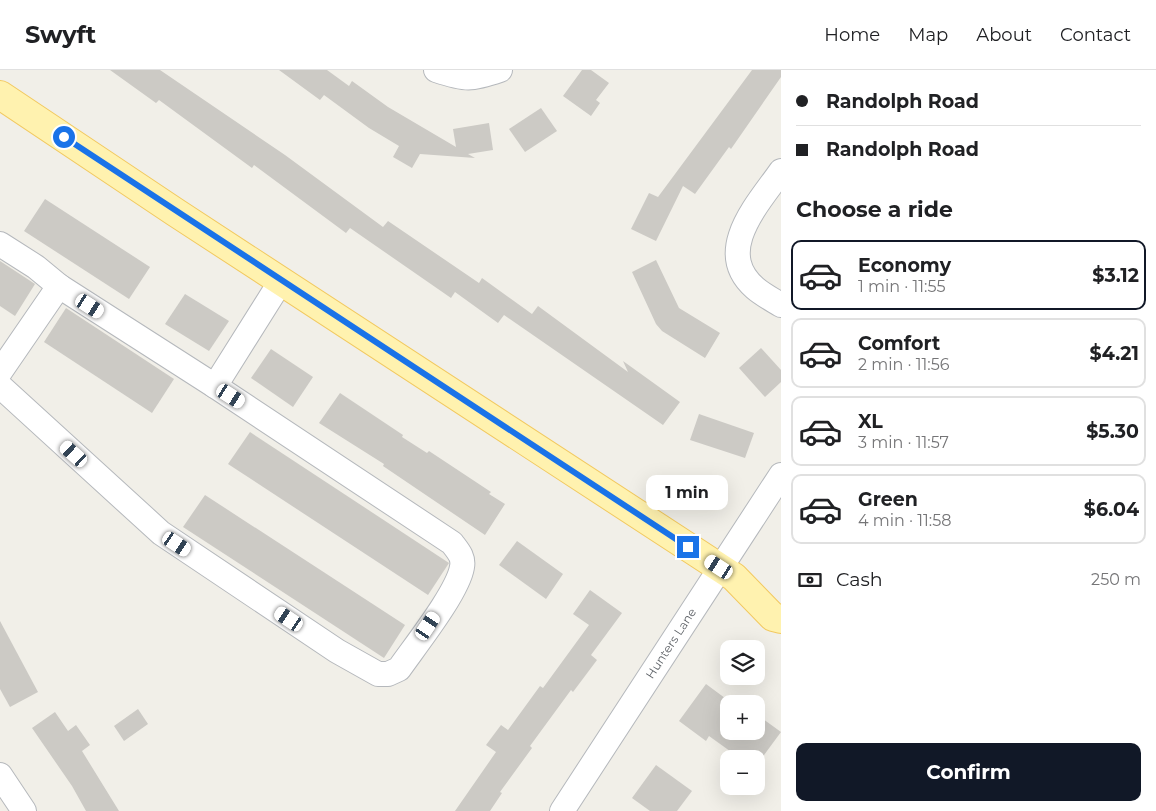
<!DOCTYPE html>
<html lang="en">
<head>
<meta charset="utf-8">
<style>
  :root { --surface:#fff; --page:#f2f2f2; --text:#202124; --muted:#757577; --line:#e0e0e0; --accent:#111827 }
  body { margin:0; font-family:Montserrat,sans-serif; background:var(--page); color:var(--text); height:100vh; display:flex; flex-direction:column; font-size:19px; white-space:nowrap }
  * { box-sizing:border-box; margin:0 }
  p { font-size:16px; color:var(--muted) }
  .icon { flex:none; width:28px; height:28px; fill:none; stroke:currentColor; stroke-width:2; stroke-linecap:round; stroke-linejoin:round }
  .map { position:relative; flex:1; overflow:hidden }
  .sheet { display:flex; flex-direction:column; background:var(--surface); width:375px }
  .sheet>* { flex:none }
  .top-card { display:grid; align-content:center; height:110px; padding:0 15px; background:var(--surface) }
  .fabs { position:absolute; left:720px; top:570px; display:grid; gap:10px }
  .fabs a { display:grid; place-items:center; width:45px; height:45px; border-radius:10px; background:var(--surface); box-shadow:0 5px 20px #0002; font-size:25px }
  .end { position:absolute; width:22px; height:22px; margin:-11px; border:6px solid #1a73e8; background:#fff; box-shadow:0 0 0 2px #fff }
  .from { border-radius:50% }
  .bubble { position:absolute; height:35px; border-radius:10px; background:var(--surface); box-shadow:0 5px 20px #0002; font-size:16px; font-weight:700; line-height:35px; text-align:center }
  .car { position:absolute; width:15px; height:30px; margin:-15px -8px; border-radius:6px; box-shadow:0 0 4px 1px #0007; background:linear-gradient(#fff 24%,#345 0 40%,#fff 0 76%,#345 0 86%,#fff 0) }
  .top-card b { display:flex; align-items:center; gap:18px; height:48px; font-size:19px }
  .top-card b+b { border-top:1px solid var(--line) }
  .top-card i { width:12px; height:12px; background:var(--text) }
  ul { padding:0; list-style:none }
  li { display:flex; align-items:center; gap:15px; height:70px; margin:0 10px 8px; padding:0 5px; border:2px solid var(--line); border-radius:10px }
  li div { flex:1 }
  li b { display:block; font-size:19px }
  li em { font-style:normal; font-weight:700 }
  li.selected { border-color:var(--accent) }
  li>.icon { width:45px; height:45px; stroke-width:1.5 }
  h2 { padding:0 15px; font-size:22px; line-height:60px }
  .pay { display:flex; align-items:center; gap:12px; height:55px; padding:0 15px; font-size:19px }
  .pay p { margin-inline-start:auto }
  .action { display:flex; gap:10px; margin-top:auto; padding:10px 15px }
  .action a { flex:1; height:58px; border-radius:10px; background:var(--accent); color:#fff; font-size:20px; font-weight:700; line-height:58px; text-align:center }
  header { display:flex; align-items:center; gap:30px; box-sizing:border-box; height:70px; padding:0 25px; background:var(--surface); border-bottom:1px solid var(--line) }
  header strong { font-size:24px }
  nav { display:flex; gap:28px; margin-inline-start:auto; font-size:18px }
  main { display:flex; flex:1; min-height:0 }
  .map>svg:first-child { display:block }
</style>
</head>
<body>
<header>
<strong>Swyft</strong>
<nav><a>Home</a><a>Map</a><a>About</a><a>Contact</a></nav>
</header>
<main>
<div class="map">
<svg width="781" height="741" viewBox="0 0 781 741">
  <rect width="100%" height="100%" fill="#f1efe8"/>
  <!-- building -->
  <g fill="#cccac5">
    <path d="M110,0H160L285,85L383,157L388,151L479,213L482,208L532,244L538,236L628,302L623,291L680,332L663,355L504,245L498,253L455,222L451,228L350,158L346,163L254,95L252,98L159,30L156,33Z"/>
    <path d="M279,0H327L349,16L352,11L388,37L456,77L453,59L489,53L493,80L468,84L475,88L420,84L412,98L393,87L399,76L369,58L324,25L320,30Z"/>
    <path d="M582,0H591L609,13L596,30L600,33L591,46L563,26Z"/>
    <path d="M752,0H781V7L731,79L729,77L695,124L683,116L656,171L631,159L649,123L658,127Z"/>
    <path d="M541,38L557,61L525,82L509,59Z"/>
    <path d="M45,129L150,197L129,229L24,161Z"/>
    <path d="M656,190L679,238L720,263L705,288L662,261L656,254L632,202Z"/>
    <path d="M0,191L35,214L15,246L0,236Z"/>
    <path d="M185,224L229,251L209,281L165,254Z"/>
    <path d="M66,238L174,309L152,343L44,272Z"/>
    <path d="M761,278L781,300V312L765,327L739,298Z"/>
    <path d="M271,279L313,307L293,337L251,308Z"/>
    <path d="M340,323L403,365L402,367L427,383L429,381L491,422L489,424L505,434L485,465L383,396L384,394L319,353Z"/>
    <path d="M699,344L754,363L745,388L690,370Z"/>
    <path d="M250,362L449,493L428,525L228,394Z"/>
    <path d="M205,425L405,555L384,588L183,457Z"/>
    <path d="M517,471L563,504L546,529L499,495Z"/>
    <path d="M590,520L622,543L591,585L597,590L573,622L571,620L530,676L532,678L500,722L502,723L490,741H455L496,682L486,675L501,655L508,660L540,616L543,618L589,555L573,544Z"/>
    <path d="M0,551L38,622L10,637L0,619Z"/>
    <path d="M706,614L733,634H729V661H756V644L781,662L761,689H741L709,666L706,671L679,651Z"/>
    <path d="M138,639L148,654L124,671L114,656Z"/>
    <path d="M55,642L68,661L76,655L90,675L82,681L119,741H86L72,716L32,658Z"/>
    <path d="M656,695L692,721L677,741H650L632,728Z"/>
  </g>
  <g fill="none" stroke-linecap="round" stroke-linejoin="round">
    <!-- street casing -->
    <g stroke="#b5b8bc" stroke-width="26">
      <g id="street">
        <path d="M436,0C466,10 471,10 500,0"/>
        <path d="M781,101C758,134 713,181 755,218C763,225 773,230 781,235"/>
        <path d="M0,174L36,197L59,216L215,316L452,473C458,481 464,487 462,497C458,522 415,576 399,599L388,604H378L337,581L161,463L0,316"/>
        <path d="M0,302L59,216"/>
        <path d="M215,316L281,211"/>
        <path d="M0,705L24,741"/>
        <path id="s1" d="M562,741L781,405"/>
      </g>
    </g>
    <!-- primary casing -->
    <g stroke="#f2c960" stroke-width="30">
      <path id="primary" d="M0,25L175,142L734,507L773,547L781,549"/>
    </g>
    <!-- street -->
    <use href="#street" stroke="#fff" stroke-width="24"/>
    <!-- primary -->
    <use href="#primary" stroke="#fff2af" stroke-width="28"/>
  </g>
  <g fill="none" stroke-linecap="round" stroke-linejoin="round">
    <!-- route -->
    <path stroke="#1a73e8" stroke-width="6" d="M64,67L688,477"/>
  </g>
  <g text-anchor="middle" stroke-width="4" stroke-linejoin="round" paint-order="stroke">
    <!-- street labels -->
    <g font-size="12" fill="#5f6368" stroke="#fff">
      <text dy="4" stroke="none"><textPath href="#s1" startOffset="200">Hunters Lane</textPath></text>
    </g>
  </g>
</svg>
<div class="fabs">
<a><svg class="icon" aria-label="layers" viewBox="0 0 24 24"><path d="M12 4l9 5-9 5-9-5zM3 14l9 5 9-5"/></svg></a>
<a>+</a>
<a>−</a>
</div>
<i class="end from" style="left:64px;top:67px"></i>
<i class="end" style="left:688px;top:477px"></i>
<div class="bubble" style="left:646px;top:405px;width:82px">1 min</div>
<i class="car" style="left:90px;top:236px;rotate:123deg"></i>
<i class="car" style="left:231px;top:326px;rotate:123deg"></i>
<i class="car" style="left:74px;top:384px;rotate:312deg"></i>
<i class="car" style="left:177px;top:474px;rotate:124deg"></i>
<i class="car" style="left:719px;top:497px;rotate:303deg"></i>
<i class="car" style="left:289px;top:549px;rotate:304deg"></i>
<i class="car" style="left:428px;top:556px;rotate:34deg"></i>
</div>
<section class="sheet">
<div class="top-card">
<b><i class="from"></i>Randolph Road</b>
<b><i></i>Randolph Road</b>
</div>
<h2>Choose a ride</h2>
<ul>
<li class="selected"><svg class="icon" aria-label="car" viewBox="0 0 24 24"><path d="M5 17H2v-5l4-1 3-4h7l3 4 3 1v5h-3M9 17h6M6 11h13"/><circle cx="7" cy="17" r="2"/><circle cx="17" cy="17" r="2"/></svg><div><b>Economy</b><p>1 min · 11:55</p></div><em>$3.12</em></li>
<li><svg class="icon" aria-label="car" viewBox="0 0 24 24"><path d="M5 17H2v-5l4-1 3-4h7l3 4 3 1v5h-3M9 17h6M6 11h13"/><circle cx="7" cy="17" r="2"/><circle cx="17" cy="17" r="2"/></svg><div><b>Comfort</b><p>2 min · 11:56</p></div><em>$4.21</em></li>
<li><svg class="icon" aria-label="car" viewBox="0 0 24 24"><path d="M5 17H2v-5l4-1 3-4h7l3 4 3 1v5h-3M9 17h6M6 11h13"/><circle cx="7" cy="17" r="2"/><circle cx="17" cy="17" r="2"/></svg><div><b>XL</b><p>3 min · 11:57</p></div><em>$5.30</em></li>
<li><svg class="icon" aria-label="car" viewBox="0 0 24 24"><path d="M5 17H2v-5l4-1 3-4h7l3 4 3 1v5h-3M9 17h6M6 11h13"/><circle cx="7" cy="17" r="2"/><circle cx="17" cy="17" r="2"/></svg><div><b>Green</b><p>4 min · 11:58</p></div><em>$6.04</em></li>
</ul>
<div class="pay"><svg class="icon" aria-label="cash" viewBox="0 0 24 24"><path d="M3 7h18v10H3z"/><circle cx="12" cy="12" r="2"/></svg>Cash<p>250 m</p></div>
<div class="action"><a>Confirm</a></div>
</section>
</main>
</body>
</html>
